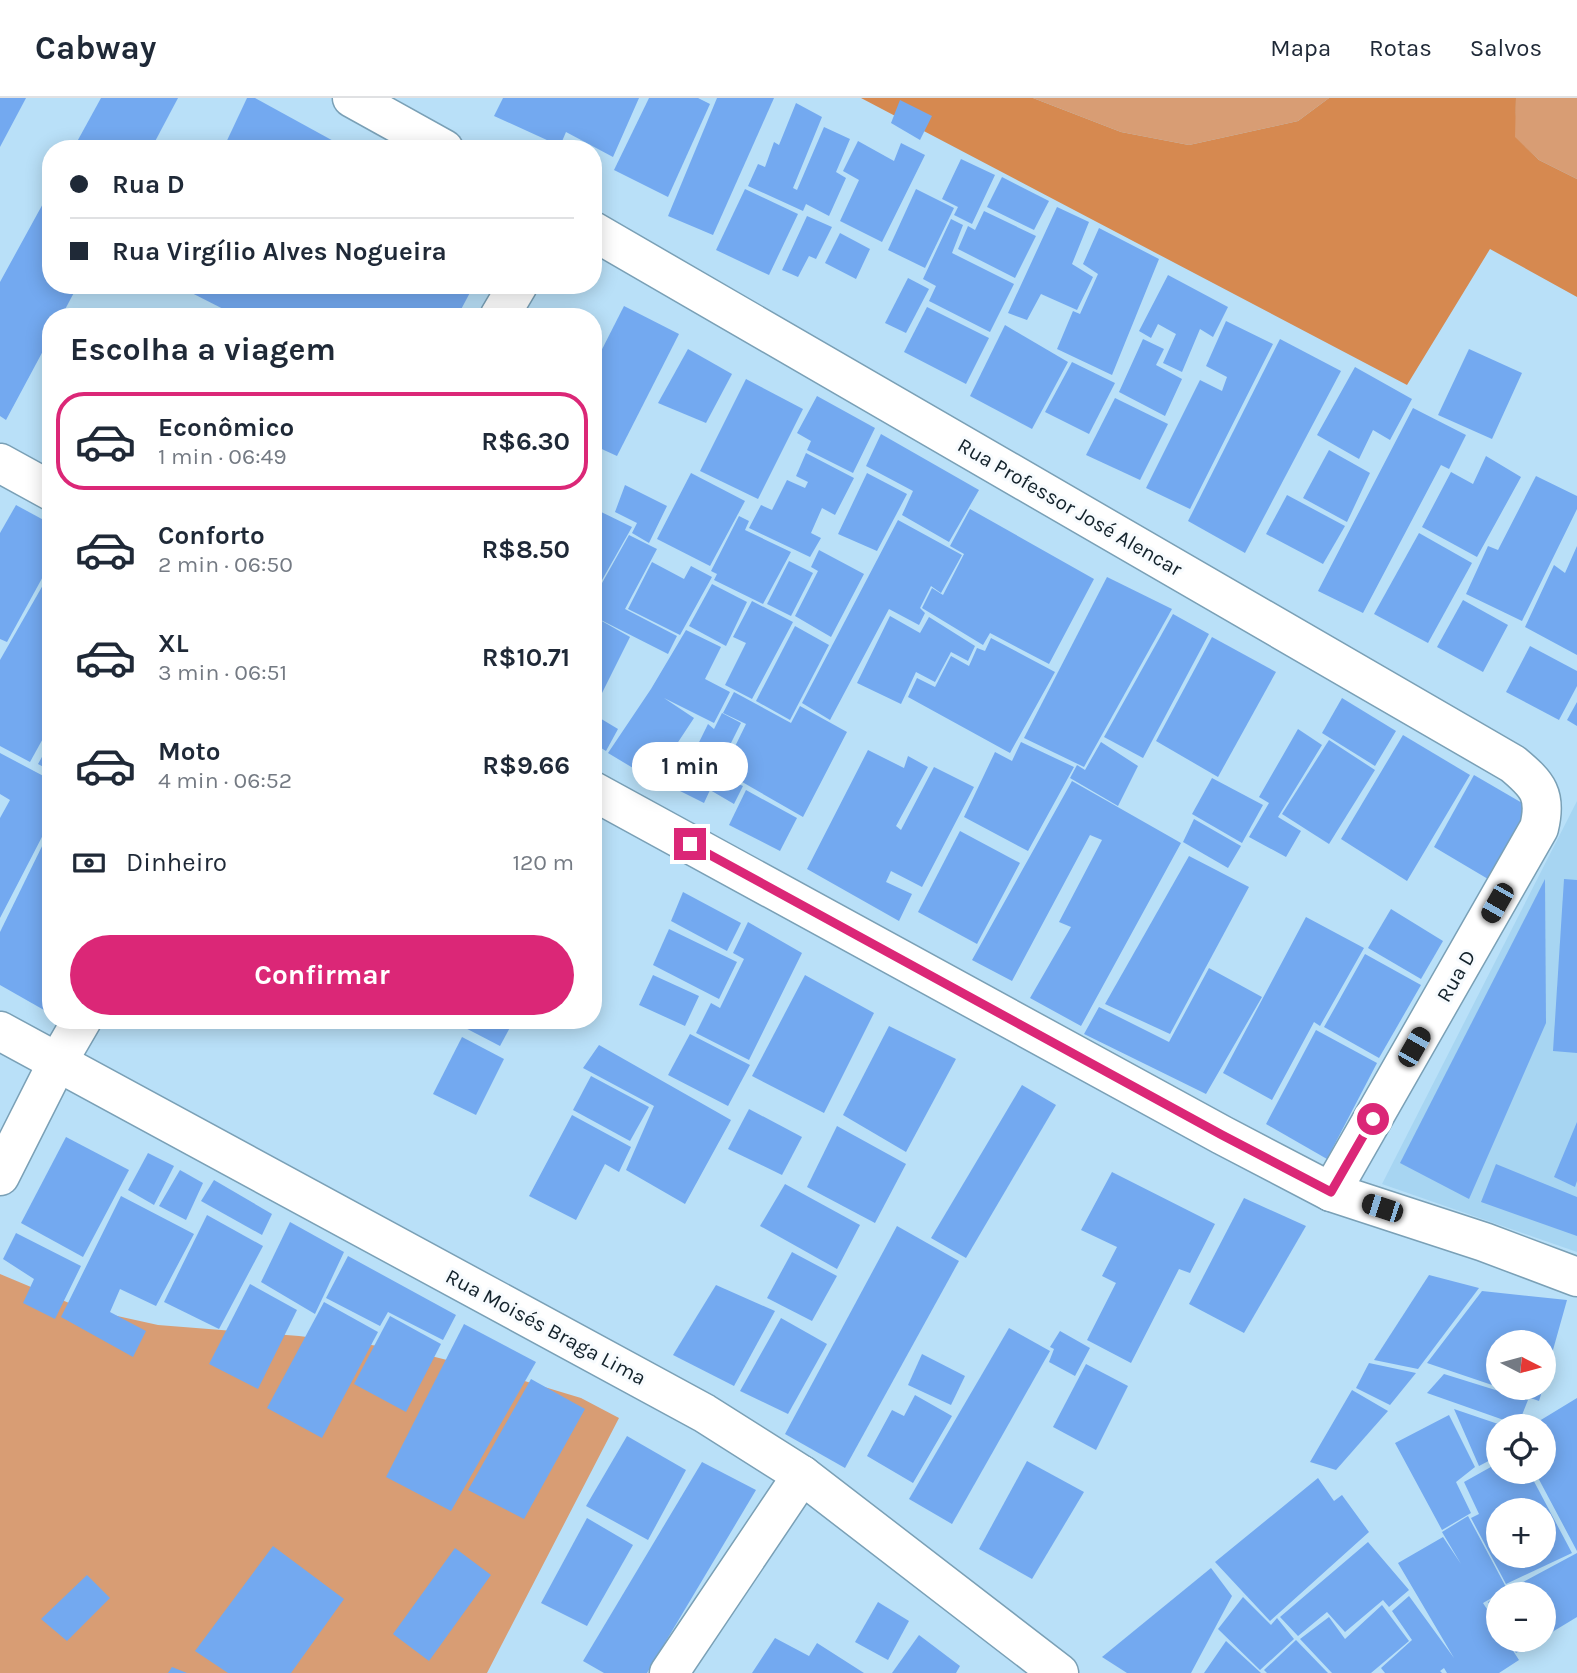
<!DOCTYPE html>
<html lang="pt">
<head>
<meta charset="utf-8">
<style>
  :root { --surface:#fff; --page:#f6f6f7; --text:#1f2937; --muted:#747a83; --line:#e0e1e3; --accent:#db2777 }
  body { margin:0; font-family:Karla,sans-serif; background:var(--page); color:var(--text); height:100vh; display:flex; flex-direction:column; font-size:26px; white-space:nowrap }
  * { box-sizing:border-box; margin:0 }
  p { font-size:23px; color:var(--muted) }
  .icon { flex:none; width:38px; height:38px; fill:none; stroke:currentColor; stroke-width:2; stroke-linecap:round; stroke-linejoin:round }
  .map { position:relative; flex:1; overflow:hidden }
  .sheet { position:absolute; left:42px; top:210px; width:560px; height:721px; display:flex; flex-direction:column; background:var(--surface); border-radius:28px; box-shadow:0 4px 18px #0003 }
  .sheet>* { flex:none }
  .top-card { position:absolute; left:42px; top:42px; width:560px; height:154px; border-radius:28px; box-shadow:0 4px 18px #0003; display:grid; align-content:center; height:154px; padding:0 28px; background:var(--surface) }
  .needle { width:46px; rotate:96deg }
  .buttons { position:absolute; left:1486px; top:1232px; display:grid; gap:14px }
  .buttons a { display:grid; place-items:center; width:70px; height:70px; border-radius:50%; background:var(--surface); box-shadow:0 4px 18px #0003; font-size:35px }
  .end { position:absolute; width:32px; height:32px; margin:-16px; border:9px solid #db2777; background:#fff; box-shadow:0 0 0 4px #fff }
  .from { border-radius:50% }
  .bubble { position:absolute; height:49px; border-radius:24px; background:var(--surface); box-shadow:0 4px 18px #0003; font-size:23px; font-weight:700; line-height:49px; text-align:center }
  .car { position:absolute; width:21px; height:42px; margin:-21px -10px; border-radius:9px; box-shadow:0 0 5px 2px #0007; background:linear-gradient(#222 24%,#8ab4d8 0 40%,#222 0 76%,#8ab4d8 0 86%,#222 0) }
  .top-card b { display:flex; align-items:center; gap:24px; height:66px; font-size:26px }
  .top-card b+b { border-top:2px solid var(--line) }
  .top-card i { width:18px; height:18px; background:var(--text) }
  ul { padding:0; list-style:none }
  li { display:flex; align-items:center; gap:21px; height:98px; margin:0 14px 10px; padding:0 14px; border:4px solid transparent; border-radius:28px }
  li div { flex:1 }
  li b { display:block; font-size:26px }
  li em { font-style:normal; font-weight:700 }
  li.selected { border-color:var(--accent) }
  li>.icon { width:63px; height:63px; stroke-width:1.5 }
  h2 { padding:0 28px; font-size:32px; line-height:84px }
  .pay { display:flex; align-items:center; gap:18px; height:77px; padding:0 28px; font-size:26px }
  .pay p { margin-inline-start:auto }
  .button { display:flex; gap:14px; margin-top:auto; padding:14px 28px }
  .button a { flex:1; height:80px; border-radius:42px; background:var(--accent); color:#fff; font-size:28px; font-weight:700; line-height:80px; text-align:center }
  header { display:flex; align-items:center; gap:42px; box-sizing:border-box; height:98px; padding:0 35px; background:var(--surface); border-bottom:2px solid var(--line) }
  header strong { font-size:33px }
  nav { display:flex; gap:38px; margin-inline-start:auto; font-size:24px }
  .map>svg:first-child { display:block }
</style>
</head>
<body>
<header>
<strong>Cabway</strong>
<nav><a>Mapa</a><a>Rotas</a><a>Salvos</a></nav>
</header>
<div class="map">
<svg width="1577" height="1575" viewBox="0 0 1577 1575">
  <rect width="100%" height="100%" fill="#b9e0f8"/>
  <!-- built -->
  <path fill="#a7d5f2" d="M1577,703V1154L1382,1086Z"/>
  <!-- green -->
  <g fill="#d89d74">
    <path d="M1033,0H1329L1298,23L1189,47L1121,34Z"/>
    <path d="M1516,0H1577V81L1539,62L1514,39Z"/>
    <path d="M0,1176L81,1210L158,1227L299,1238L403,1251L495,1274L581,1300L619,1320L487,1575H0Z"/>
  </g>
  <!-- forest -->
  <path fill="#d68950" d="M861,0H1033L1121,34L1189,47L1298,23L1329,0H1516L1515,39L1539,62L1577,81V199L1490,151L1407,287Z"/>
  <!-- building -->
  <g fill="#73a9f0" fill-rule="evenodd">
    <path d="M0,0H26L0,49Z"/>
    <path d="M101,0H178L151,51H73Z"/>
    <path d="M247,0H255L348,51H223Z"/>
    <path d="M503,0H639L613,59L566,34L560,48L494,18Z"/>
    <path d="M649,0H698L710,6L668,99L614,72Z"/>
    <path d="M717,0H774L713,137L668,118Z"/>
    <path d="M900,2L932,18L920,42L891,25Z"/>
    <path d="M796,5L822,19L793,90L797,92L824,29L850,41L836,74L846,80L829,118L806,106L803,113L748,88L758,66L765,69L774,44L779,47Z"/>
    <path d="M858,43L894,63L901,45L925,57L882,144L840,123L859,82L843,73Z"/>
    <path d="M961,61L995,77L972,126L954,117L958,109L942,101Z"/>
    <path d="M1002,79L1049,103L1034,132L987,109Z"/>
    <path d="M51,91V187H78L61,219H51V238L6,322L0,318V184Z"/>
    <path d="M745,91L798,116L769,177L716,152Z"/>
    <path d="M916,91L954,110L925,170L888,152Z"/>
    <path d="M1057,109L1089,124L1072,166L1093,179L1077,212L1041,196L1027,222L1008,215Z"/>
    <path d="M984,113L1036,138L1015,180L958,151L968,128L975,132Z"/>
    <path d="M807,118L832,129L816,161L809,158L798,179L782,172Z"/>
    <path d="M951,121L963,127L952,155L1014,186L990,234L929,203L936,188L923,181Z"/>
    <path d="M1099,130L1159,161L1112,277L1057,251L1073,213L1080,216L1098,176L1083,166Z"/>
    <path d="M840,135L870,151L856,181L825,165Z"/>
    <path d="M1168,177L1228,209L1213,239L1200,231L1182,274L1163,265L1176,236L1158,226L1151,240L1139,233Z"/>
    <path d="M908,180L929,191L906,235L885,225Z"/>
    <path d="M176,187H474L457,219H239Z"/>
    <path d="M624,208L679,236L617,358L593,347V269Z"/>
    <path d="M927,209L989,240L966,286L904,254Z"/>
    <path d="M1226,223L1273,246L1190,411L1146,390L1200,282L1222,293L1227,279L1206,268Z"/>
    <path d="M1005,227L1068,264L1032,331L970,298Z"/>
    <path d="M1143,241L1164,251L1156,267L1182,281L1165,318L1119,294Z"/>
    <path d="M1280,241L1341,273L1245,455L1188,423Z"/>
    <path d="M688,251L732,276L706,325L658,305Z"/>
    <path d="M1469,251L1522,275L1492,341L1438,317Z"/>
    <path d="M1072,264L1115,285L1089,336L1045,314Z"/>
    <path d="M1355,269L1412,301L1390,342L1373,332L1359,361L1317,337Z"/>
    <path d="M746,281L803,311L758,401L700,373Z"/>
    <path d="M817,298L875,330L853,375L807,352L811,343L797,335Z"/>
    <path d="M1115,300L1168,326L1140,382L1086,357Z"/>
    <path d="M1413,310L1466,337L1449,371L1441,367L1363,515L1318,493Z"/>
    <path d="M881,336L979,392L949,444L902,417L913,393L866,368Z"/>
    <path d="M1329,352L1370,375L1347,424L1303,400Z"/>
    <path d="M806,355L854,380L835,417L822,410L811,435L821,440L810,459L749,430L761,407L772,412L787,382L805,390L808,384L796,378Z"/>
    <path d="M1486,358L1521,379L1477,459L1422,429L1451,374L1473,386Z"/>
    <path d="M691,375L745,403L710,468L657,441Z"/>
    <path d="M867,375L907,396L877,453L838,436Z"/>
    <path d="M1536,378L1577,398V411L1522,523L1466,496L1488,448L1498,452Z"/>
    <path d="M625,387L667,408L649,445L632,435L637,425L615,414Z"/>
    <path d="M1287,397L1345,428L1323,466L1266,436Z"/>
    <path d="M16,407L51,426V464L7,544L0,541V435Z"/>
    <path d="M593,410L632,429L593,498Z"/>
    <path d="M970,411L1094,481L1049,566L990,535L983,547L922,510L932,490L943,497L964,456L950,448Z"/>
    <path d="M739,418L749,423L745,432L791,454L763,506L714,482L717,476L711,473Z"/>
    <path d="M898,422L962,457L941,495L931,488L920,510L925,515L919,527L889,511L830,622L802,605Z"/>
    <path d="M1419,435L1472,465L1428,545L1374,516Z"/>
    <path d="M629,437L657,451L625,511L677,538L668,556L593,518V501Z"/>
    <path d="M1577,448V557L1525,529L1554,467L1565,475Z"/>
    <path d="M819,452L864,476L831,539L795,518L818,473L811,469Z"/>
    <path d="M789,463L813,475L791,518L767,506Z"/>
    <path d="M652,464L684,481L691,468L712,479L680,537L628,511Z"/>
    <path d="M51,473V626L30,664L0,648V562Z"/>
    <path d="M1107,479L1172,511L1084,669L1024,640Z"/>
    <path d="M712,486L747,504L726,548L689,528Z"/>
    <path d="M1463,502L1508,527L1483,574L1437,549Z"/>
    <path d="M752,503L793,524L752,601L725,587L746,545L733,539Z"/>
    <path d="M1173,516L1209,536L1143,660L1104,639Z"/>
    <path d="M593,518L630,539L593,613Z"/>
    <path d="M890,518L920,535L929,519L975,548L968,563L951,554L935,584L916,574L901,606L857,585Z"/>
    <path d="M795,528L829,547L790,622L756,603Z"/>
    <path d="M686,532L721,549L705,581L730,594L714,625L664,600L694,620L653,682L608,655L651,591Z"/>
    <path d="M1212,539L1276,574L1218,679L1156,643Z"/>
    <path d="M991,540L1055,574L1010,655L908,599L917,580L935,589L951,558L969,568L977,550L985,553Z"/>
    <path d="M1530,548L1577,573V588L1559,622L1506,594Z"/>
    <path d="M734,594L791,625L800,608L847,634L803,719L723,673L746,626L723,615Z"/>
    <path d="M1342,600L1396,633L1375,668L1322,635Z"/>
    <path d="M1577,604V628L1567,622Z"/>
    <path d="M722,615L741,625L716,675L743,688L734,706L710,692L704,705L676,691L708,626L714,631Z"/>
    <path d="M593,616L618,631L606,653L593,645Z"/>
    <path d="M1298,631L1322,647L1278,719L1301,733L1286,759L1249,739L1269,705L1259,699Z"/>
    <path d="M1403,637L1470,677L1407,783L1341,741Z"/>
    <path d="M1329,642L1375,672L1329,746L1282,716Z"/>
    <path d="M51,643V673L38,666Z"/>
    <path d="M1021,644L1074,669L1028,753L964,719L995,654L1012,663Z"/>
    <path d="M1101,644L1138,668L1118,708L1070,680L1077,667L1085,672Z"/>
    <path d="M868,652L904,670L908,658L928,669L896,728L901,732L934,669L974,689L922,789L891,773L886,784L912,796L899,823L807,771Z"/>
    <path d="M0,655L51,682V737L44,735L0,820V720L10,702L0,696Z"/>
    <path d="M1474,677L1529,709L1488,781L1434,749Z"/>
    <path d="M1212,680L1263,707L1242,745L1192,716Z"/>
    <path d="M1072,683L1181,745L1081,928L1030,900L1071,829L1059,824L1102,742L1090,737L1012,883L972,862Z"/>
    <path d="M746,692L797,720L780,753L729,727Z"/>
    <path d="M1194,721L1241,748L1228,770L1183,744Z"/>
    <path d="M960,733L1020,765L977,846L918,814Z"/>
    <path d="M46,740L51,742V916L0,887V834Z"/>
    <path d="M1189,758L1249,789L1170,936L1105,906Z"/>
    <path d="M1545,781L1546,925L1469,1101L1400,1065Z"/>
    <path d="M1564,781L1577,782V955L1553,953Z"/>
    <path d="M683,794L741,825L727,853L671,823Z"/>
    <path d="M1391,811L1443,843L1421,881L1368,850Z"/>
    <path d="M1306,819L1364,850L1320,928L1314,924L1272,1002L1223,975Z"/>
    <path d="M748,824L802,855L749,962L696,935L711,905L720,910L744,861L733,855Z"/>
    <path d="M669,831L737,864L719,901L653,867Z"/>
    <path d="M1365,856L1421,887L1379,960L1324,929Z"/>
    <path d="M1209,870L1262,899L1206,996L1084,936L1099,909L1169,944Z"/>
    <path d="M653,877L699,898L685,928L639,907Z"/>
    <path d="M805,877L874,915L824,1015L752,978Z"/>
    <path d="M450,922H514L500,948Z"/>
    <path d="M889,928L956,961L906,1054L843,1017Z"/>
    <path d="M1316,932L1377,965L1327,1061L1266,1026Z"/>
    <path d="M690,936L750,967L728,1008L668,977Z"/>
    <path d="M462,939L504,961L476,1017L433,996Z"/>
    <path d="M599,947L731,1022L685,1106L626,1072L654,1008L583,970Z"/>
    <path d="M591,978L649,1009L630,1043L573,1012Z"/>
    <path d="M1022,987L1056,1007L966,1160L931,1140Z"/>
    <path d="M749,1011L802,1039L782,1077L728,1051Z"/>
    <path d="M572,1017L631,1049L619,1074L605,1066L576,1122L529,1098Z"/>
    <path d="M1577,1024V1083L1575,1089L1554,1079Z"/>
    <path d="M837,1028L906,1066L875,1125L807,1089Z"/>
    <path d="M66,1039L129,1072L83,1159L21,1125Z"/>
    <path d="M148,1055L174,1068L154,1107L128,1092Z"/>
    <path d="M1496,1066L1577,1099V1138L1481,1104Z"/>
    <path d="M180,1072L203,1085L186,1122L159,1108Z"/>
    <path d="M1112,1074L1215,1126L1190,1175L1179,1171L1131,1265L1087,1242L1116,1185L1102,1178L1117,1149L1081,1132Z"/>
    <path d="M214,1082L272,1116L262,1137L201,1103Z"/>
    <path d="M785,1086L860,1127L837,1171L760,1128Z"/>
    <path d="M121,1098L194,1136L156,1208L120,1191L110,1214L146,1233L133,1259L61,1219Z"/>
    <path d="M1244,1100L1306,1128L1244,1235L1189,1206Z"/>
    <path d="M207,1117L263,1148L219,1231L164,1204Z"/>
    <path d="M290,1124L344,1154L315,1216L261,1184Z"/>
    <path d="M897,1128L959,1163L845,1370L785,1336Z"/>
    <path d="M16,1135L81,1168L55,1221L23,1205L34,1181L3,1161Z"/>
    <path d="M792,1154L837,1178L812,1223L767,1200Z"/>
    <path d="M348,1158L456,1217L443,1242L388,1214L380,1228L326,1200Z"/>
    <path d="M1429,1177L1479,1190L1418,1271L1374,1262Z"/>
    <path d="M250,1186L297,1212L258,1291L209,1266Z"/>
    <path d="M716,1187L775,1213L734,1288L673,1257Z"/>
    <path d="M1482,1193L1567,1202L1544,1284V1244H1498V1289L1427,1265Z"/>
    <path d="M324,1204L378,1234L322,1340L267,1310Z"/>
    <path d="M390,1218L441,1246L406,1314L354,1286Z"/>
    <path d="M781,1220L827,1246L788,1316L740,1293Z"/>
    <path d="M464,1226L536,1264L451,1413L386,1379Z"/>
    <path d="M1009,1230L1050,1253L952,1426L909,1401Z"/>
    <path d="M1060,1233L1090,1250L1075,1278L1049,1264L1054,1251L1050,1249Z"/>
    <path d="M922,1256L965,1278L951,1307L908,1287Z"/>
    <path d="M1369,1265L1416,1275L1390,1307L1356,1290Z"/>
    <path d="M1086,1266L1128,1288L1096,1352L1053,1329Z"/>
    <path d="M1444,1276L1528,1302L1518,1327L1427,1295Z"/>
    <path d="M531,1281L585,1311L524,1421L468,1392Z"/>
    <path d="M1502,1290H1543L1539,1303Z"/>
    <path d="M1352,1292L1388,1313L1336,1372L1310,1364Z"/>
    <path d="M915,1297L952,1318L913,1385L867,1358L892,1312L904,1318Z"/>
    <path d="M1577,1300V1453L1535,1374H1544V1328H1531Z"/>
    <path d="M1454,1311L1504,1328H1498V1358L1479,1368Z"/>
    <path d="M1449,1317L1475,1369L1456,1384L1471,1415L1442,1432L1395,1345Z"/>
    <path d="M627,1338L686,1372L648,1442L586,1408Z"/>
    <path d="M1027,1363L1084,1394L1032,1481L979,1451Z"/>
    <path d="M702,1364L756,1392L647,1575H604L583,1563Z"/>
    <path d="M1498,1365V1374H1529L1572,1455L1506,1486L1471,1420L1479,1416L1464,1384ZM1498,1412H1544V1458H1498Z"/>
    <path d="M1318,1380L1334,1403L1342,1397L1369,1434L1270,1523L1215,1464Z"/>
    <path d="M1468,1418L1507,1491L1483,1505L1498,1528V1542H1506L1519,1562L1499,1575H1447L1444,1570L1440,1573L1442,1575H1385L1381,1570L1412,1542L1392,1513L1409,1498L1454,1560L1398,1465L1443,1439L1461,1466L1442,1434Z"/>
    <path d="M587,1420L633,1447L587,1528L541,1505Z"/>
    <path d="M1368,1444L1409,1492L1389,1509L1383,1502L1345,1534L1327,1514L1298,1538L1280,1519Z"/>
    <path d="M273,1448L344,1501L291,1575H228L195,1553Z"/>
    <path d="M455,1450L491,1477L429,1563L393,1536Z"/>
    <path d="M1577,1455V1519L1544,1539V1496H1501Z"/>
    <path d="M1211,1470L1232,1498L1191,1575H1127L1102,1559Z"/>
    <path d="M87,1477L110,1500L67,1543L41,1521Z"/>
    <path d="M1498,1498V1522L1488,1504Z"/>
    <path d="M1243,1499L1271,1527L1277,1520L1294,1541L1260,1572L1218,1531Z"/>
    <path d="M878,1504L909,1523L888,1562L855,1544Z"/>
    <path d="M1382,1507L1409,1543L1371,1575H1332L1300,1541L1329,1519L1345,1541Z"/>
    <path d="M919,1537L960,1568L956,1575H892Z"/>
    <path d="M775,1540L809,1558L817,1545L864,1575H752Z"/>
    <path d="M1296,1542L1328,1575H1267L1264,1572Z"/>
    <path d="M1509,1542H1538L1516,1555Z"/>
    <path d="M1226,1543L1261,1575H1204Z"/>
    <path d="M172,1569L187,1575H168Z"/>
  </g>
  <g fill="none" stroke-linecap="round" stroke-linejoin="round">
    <!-- minor casing -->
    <g stroke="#7aa0b6" stroke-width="41">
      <g id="minor">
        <path d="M352,0L444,51"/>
        <path d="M593,133L1513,666C1538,687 1547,697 1539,730L1331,1094"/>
        <path d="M499,219L518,187"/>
        <path d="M0,365L51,393"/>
        <path d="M593,693L1222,1037L1331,1094L1484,1144L1577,1179"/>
        <path d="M0,1078L57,965L82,922"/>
        <path d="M669,1575L802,1377"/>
      </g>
    </g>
    <!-- tertiary casing -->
    <g stroke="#7aa0b6" stroke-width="41">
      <path id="tertiary" d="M0,933L704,1315L802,1377L1059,1575"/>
    </g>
    <!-- minor -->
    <use href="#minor" stroke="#fff" stroke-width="38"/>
    <!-- tertiary -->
    <use href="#tertiary" stroke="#fff" stroke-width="38"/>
  </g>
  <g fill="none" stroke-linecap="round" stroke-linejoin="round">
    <!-- route -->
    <path stroke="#db2777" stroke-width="9" d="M690,746L1222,1037L1331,1094L1373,1021"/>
  </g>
  <g text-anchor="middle" stroke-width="6" stroke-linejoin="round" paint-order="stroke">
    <!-- street labels -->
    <g font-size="21" fill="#13222b" stroke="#f7fbfe">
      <text transform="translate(1070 409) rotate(30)" y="7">Rua Professor José Alencar</text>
      <text transform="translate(1456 878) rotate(-60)" y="7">Rua D</text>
      <text transform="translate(546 1229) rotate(28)" y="7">Rua Moisés Braga Lima</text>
    </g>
  </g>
</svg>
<div class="buttons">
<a><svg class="needle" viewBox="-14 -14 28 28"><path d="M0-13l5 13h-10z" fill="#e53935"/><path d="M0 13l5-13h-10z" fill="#747a83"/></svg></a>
<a><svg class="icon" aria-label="locate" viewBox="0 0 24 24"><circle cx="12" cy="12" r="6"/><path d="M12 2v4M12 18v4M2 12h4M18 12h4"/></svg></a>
<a>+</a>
<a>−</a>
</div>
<i class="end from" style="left:1373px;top:1021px"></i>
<i class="end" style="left:690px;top:746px"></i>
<div class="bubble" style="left:632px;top:644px;width:116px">1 min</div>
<i class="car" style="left:1497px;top:805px;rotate:210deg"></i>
<i class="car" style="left:1414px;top:949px;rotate:30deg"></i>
<i class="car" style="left:1382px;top:1110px;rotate:288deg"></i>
<div class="top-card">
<b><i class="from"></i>Rua D</b>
<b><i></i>Rua Virgílio Alves Nogueira</b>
</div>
<section class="sheet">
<h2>Escolha a viagem</h2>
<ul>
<li class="selected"><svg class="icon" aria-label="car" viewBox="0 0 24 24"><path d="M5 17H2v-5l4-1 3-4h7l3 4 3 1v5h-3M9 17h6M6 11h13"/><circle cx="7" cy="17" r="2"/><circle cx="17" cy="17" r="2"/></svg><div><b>Econômico</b><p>1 min · 06:49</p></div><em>R$6.30</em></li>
<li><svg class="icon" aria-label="car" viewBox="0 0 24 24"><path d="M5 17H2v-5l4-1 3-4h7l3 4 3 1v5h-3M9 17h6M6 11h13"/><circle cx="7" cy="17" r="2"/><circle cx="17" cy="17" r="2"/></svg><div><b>Conforto</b><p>2 min · 06:50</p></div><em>R$8.50</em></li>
<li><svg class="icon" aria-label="car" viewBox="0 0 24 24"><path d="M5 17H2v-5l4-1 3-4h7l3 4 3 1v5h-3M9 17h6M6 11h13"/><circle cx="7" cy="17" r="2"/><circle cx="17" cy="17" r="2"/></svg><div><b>XL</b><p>3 min · 06:51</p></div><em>R$10.71</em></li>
<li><svg class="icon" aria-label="car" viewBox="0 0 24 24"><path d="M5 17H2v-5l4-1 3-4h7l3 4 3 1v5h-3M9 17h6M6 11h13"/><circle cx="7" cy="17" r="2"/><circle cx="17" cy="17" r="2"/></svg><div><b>Moto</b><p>4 min · 06:52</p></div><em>R$9.66</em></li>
</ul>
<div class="pay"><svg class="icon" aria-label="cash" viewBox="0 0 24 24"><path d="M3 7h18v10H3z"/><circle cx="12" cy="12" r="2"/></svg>Dinheiro<p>120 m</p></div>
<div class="button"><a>Confirmar</a></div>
</section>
</div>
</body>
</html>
